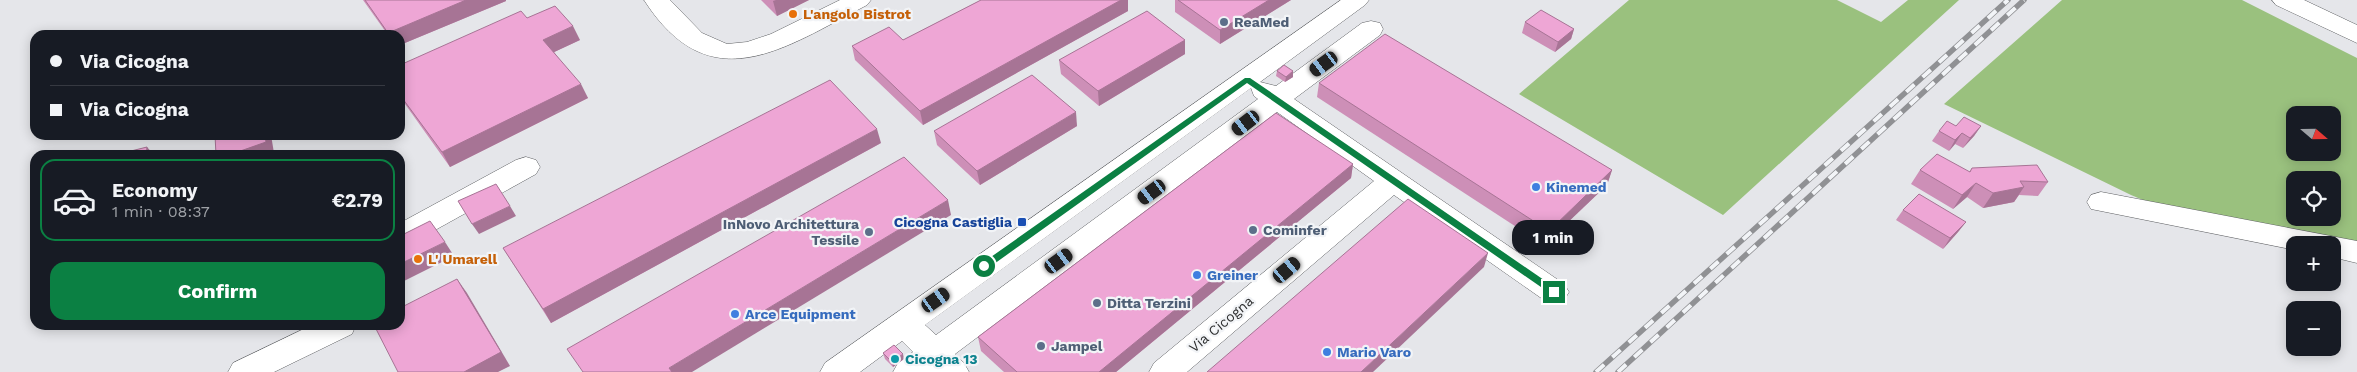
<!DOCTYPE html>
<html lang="en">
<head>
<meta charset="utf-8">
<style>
  :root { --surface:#171b24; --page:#242831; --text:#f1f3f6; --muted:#9ea1a6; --line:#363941; --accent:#0b8043 }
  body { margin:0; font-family:"Work Sans",sans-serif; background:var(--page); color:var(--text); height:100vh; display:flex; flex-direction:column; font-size:19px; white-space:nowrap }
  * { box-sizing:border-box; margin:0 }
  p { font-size:16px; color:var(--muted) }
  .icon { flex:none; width:28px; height:28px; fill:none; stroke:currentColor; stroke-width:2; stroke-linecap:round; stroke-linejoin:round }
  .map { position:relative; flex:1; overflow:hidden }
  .panel { position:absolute; left:30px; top:150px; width:375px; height:180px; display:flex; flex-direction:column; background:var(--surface); border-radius:15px; box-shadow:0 2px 12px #0003 }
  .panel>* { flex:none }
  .top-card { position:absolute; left:30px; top:30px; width:375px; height:110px; border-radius:15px; box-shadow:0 2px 12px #0003; display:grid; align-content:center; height:110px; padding:0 20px; background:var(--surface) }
  .needle { width:32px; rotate:110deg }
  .buttons { position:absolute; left:2286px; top:106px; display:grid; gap:10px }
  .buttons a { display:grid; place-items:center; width:55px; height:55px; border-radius:10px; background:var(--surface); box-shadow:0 2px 12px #0003; font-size:25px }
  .end { position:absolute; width:22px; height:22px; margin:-11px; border:6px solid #0b8043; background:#fff; box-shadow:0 0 0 2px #fff }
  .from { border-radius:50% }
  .bubble { position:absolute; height:35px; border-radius:15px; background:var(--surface); box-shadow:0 2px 12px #0003; font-size:16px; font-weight:700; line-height:35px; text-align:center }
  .car { position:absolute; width:15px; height:30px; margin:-15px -8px; border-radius:6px; box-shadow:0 0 4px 1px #0007; background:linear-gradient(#222 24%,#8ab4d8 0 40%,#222 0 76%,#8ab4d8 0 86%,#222 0) }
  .top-card b { display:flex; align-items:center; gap:18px; height:48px; font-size:19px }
  .top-card b+b { border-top:1px solid var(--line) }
  .top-card i { width:12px; height:12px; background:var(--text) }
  ul { padding:9px 0 0; list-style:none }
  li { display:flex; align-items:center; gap:15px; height:82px; margin:0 10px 8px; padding:0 10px; border:2px solid transparent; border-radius:15px }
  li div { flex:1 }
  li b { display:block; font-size:19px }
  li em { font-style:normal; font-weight:700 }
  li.on { border-color:var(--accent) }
  li>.icon { width:45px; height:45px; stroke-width:1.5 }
  .primary-button { display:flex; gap:10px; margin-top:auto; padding:10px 20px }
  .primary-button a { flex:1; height:58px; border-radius:15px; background:var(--accent); color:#fff; font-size:20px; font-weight:700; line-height:58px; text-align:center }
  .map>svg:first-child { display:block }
</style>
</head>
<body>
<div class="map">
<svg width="2357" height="372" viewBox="0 0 2357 372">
  <rect width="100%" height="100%" fill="#e5e6ea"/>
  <!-- green -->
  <g fill="#9ac17e" fill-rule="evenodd">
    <path d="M1629,0H1837L1881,22L1908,0H1959L1723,215L1519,94Z"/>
    <path d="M2062,0H2242L2357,58V248L2181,216L2131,195L1944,104ZM2295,115H2332V152H2295ZM2295,180H2332V218H2295Z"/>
  </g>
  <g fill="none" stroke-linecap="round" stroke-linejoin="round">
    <!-- minor casing -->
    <g stroke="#5e6063" stroke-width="1">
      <g id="minor">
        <path d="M644,0H670L702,33L727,44L747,42L771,34L840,0H871L867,5C784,48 710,103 644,0Z"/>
        <path d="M1341,0H1369L1365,5L1260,82L1276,86L1362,23L1371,21L1380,23L1383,29L1380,35L1294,99L1564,284L1569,292L1564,300L1554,304L1544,300L1394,195L1187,372H1149L1154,363L1374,181L1277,112L955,354L964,363L969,372H893L898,363L913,352L902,341L860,372H820L825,363ZM1251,88L1254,96L1258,99L936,335L925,325Z"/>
        <path d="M2272,0H2304L2357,25V43L2276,5Z"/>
        <path d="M526,157L536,160L540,167L536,174L410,244L400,247V223L516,160Z"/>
        <path d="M2101,192L2357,241V263L2332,257V245H2295V250L2091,209L2087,202L2091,195Z"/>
        <path d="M312,325H356L352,334L274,372H228L233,363Z"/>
      </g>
    </g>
    <!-- minor -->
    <use href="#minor" fill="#fff" fill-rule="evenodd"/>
    <!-- rail casing -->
    <g stroke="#909194" stroke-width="5.5">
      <g id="rail">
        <path d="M1596,372L2008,0"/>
        <path d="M1618,372L2024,0"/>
      </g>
    </g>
    <!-- rail -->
    <use href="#rail" stroke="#f2f4f7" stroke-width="4" stroke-dasharray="11" stroke-linecap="butt"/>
  </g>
  <!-- wall -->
  <g fill="#cd8fb7">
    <path d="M363,0H506V1L400,45V35H388Z"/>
    <path d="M761,0H809L777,16Z"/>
    <path d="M981,0H1128V11L923,125L855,60L852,46L903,40Z"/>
    <path d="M1175,0H1291L1220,44L1175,12Z"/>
    <path d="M527,18L580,40L554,52L588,98L450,167L400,97V65Z"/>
    <path d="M1525,22L1574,29L1571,39L1555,52L1522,33Z"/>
    <path d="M1185,40V54L1099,106L1061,74L1059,60Z"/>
    <path d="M1277,71H1293V77L1285,82L1276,76Z"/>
    <path d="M1319,83L1612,170L1607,185L1544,245L1317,97Z"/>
    <path d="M1077,126L980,185L937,145L934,131Z"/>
    <path d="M1956,126H1981L1974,136L1963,148L1955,144L1949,151L1932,141L1939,131Z"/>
    <path d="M881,143L551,323L503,248Z"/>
    <path d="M1353,164L1351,178L1116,372H1004L981,351L978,337Z"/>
    <path d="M1972,168L2048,182L2038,196L2019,195L2014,202L1983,208L1967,197L1953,209L1911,184L1920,170L1969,172Z"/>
    <path d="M1903,210L1966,222L1958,232L1943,249L1896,220Z"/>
    <path d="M883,353L904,359L893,367L885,359Z"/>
  </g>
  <!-- shaded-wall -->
  <g fill="#a77495">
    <path d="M466,0H506V1L400,45V35H389L388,33Z"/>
    <path d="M776,0H809L777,16L773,1Z"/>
    <path d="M1121,0H1128V11L923,125L920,111Z"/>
    <path d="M1269,0H1291L1220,44V30Z"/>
    <path d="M573,26L580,40L550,54L543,40Z"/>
    <path d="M1574,29L1571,39L1555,52L1558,42Z"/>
    <path d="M1185,40V54L1099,106L1098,91Z"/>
    <path d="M1293,71V77L1285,82L1286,77Z"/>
    <path d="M581,84L588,98L450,167L442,152Z"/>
    <path d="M1076,112L1077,126L980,185L977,171Z"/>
    <path d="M1981,126L1974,136L1963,148L1970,138Z"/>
    <path d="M877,129L881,143L551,323L543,309Z"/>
    <path d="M1962,133L1955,144L1949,151L1955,140Z"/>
    <path d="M265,135H271L274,153L268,155H229Z"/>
    <path d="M147,147L154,155H146Z"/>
    <path d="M1353,164L1351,178L1116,372H1099Z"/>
    <path d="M1612,170L1607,185L1544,245L1549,231Z"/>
    <path d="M1976,183L1967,197L1953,209L1962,195Z"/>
    <path d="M2024,187L2014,202L1983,208L1993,193Z"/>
    <path d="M948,200L951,215L692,372H671L669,368Z"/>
    <path d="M510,206L516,216L479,234L472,224Z"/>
    <path d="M1966,222L1958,232L1943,249L1950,238Z"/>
    <path d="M445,242L454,256L400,283V264Z"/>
    <path d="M1488,253L1484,267L1373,372H1361Z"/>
    <path d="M457,279L467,293L510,366L498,372H464Z"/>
    <path d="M903,354L904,359L893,367L892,362Z"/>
  </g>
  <!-- building -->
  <g fill="#eea6d5" stroke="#a77495">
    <path d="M365,0H466L388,33Z"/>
    <path d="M981,0H1121L920,111L852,46L889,27L903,40Z"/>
    <path d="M1178,0H1269L1220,30Z"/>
    <path d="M555,6L573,26L543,40L581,84L442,152L400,95V65L521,11L527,18Z"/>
    <path d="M1541,10L1574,29L1558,42L1525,22Z"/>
    <path d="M1147,11L1185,40L1098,91L1059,60Z"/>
    <path d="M1385,34L1612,170L1549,231L1319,83Z"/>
    <path d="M1284,65L1293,71L1286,77L1277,71Z"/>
    <path d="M1032,75L1076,112L977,171L934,131Z"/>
    <path d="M830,80L877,129L543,309L503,248Z"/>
    <path d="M1276,113L1353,164L1099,372H1017L978,337Z"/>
    <path d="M1964,117L1981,126L1970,138L1962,133L1955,140L1939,131L1947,121L1956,126Z"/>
    <path d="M215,135H265L266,142L229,155H216Z"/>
    <path d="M147,147L146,155H131V151Z"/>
    <path d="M1937,154L1970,172L1972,168L2037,165L2048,182L2020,181L2024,187L1993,193L1976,183L1962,195L1920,170Z"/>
    <path d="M904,157L948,200L669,368L672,372H583L567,349Z"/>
    <path d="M496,184L510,206L472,224L458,201Z"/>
    <path d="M1919,194L1966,222L1950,238L1903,210Z"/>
    <path d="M1408,199L1488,253L1361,372H1207Z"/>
    <path d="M430,221L445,242L400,264V236Z"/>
    <path d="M457,279L501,352L464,372H398L374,325H400V308Z"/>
    <path d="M894,345L903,354L892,362L883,353Z"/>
  </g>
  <!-- route -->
  <path fill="#0b8043" d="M1245,78H1250L1557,289V294H1551L1247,83L987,269H981V264Z"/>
  <!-- markers -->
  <g fill="#e8710a" stroke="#f2f4f7" stroke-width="2">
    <circle cx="793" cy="14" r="5"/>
    <circle cx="418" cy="259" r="5"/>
  </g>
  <g fill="#5c6f8a" stroke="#f2f4f7" stroke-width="2">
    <circle cx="1224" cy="22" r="5"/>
    <circle cx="1253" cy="230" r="5"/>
    <circle cx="869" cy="232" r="5"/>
    <circle cx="1097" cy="303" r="5"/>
    <circle cx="1041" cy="346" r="5"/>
  </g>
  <g fill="#3f7fe0" stroke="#f2f4f7" stroke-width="2">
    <circle cx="1536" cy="187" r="5"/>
    <circle cx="1197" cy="275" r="5"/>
    <circle cx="735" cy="314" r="5"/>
    <circle cx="1327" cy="352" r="5"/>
  </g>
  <rect fill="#1a4fb4" stroke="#f2f4f7" stroke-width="2" x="1017" y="217" width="10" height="10" rx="2.5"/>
  <circle fill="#0f9aa8" stroke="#f2f4f7" stroke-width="2" cx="895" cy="359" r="5"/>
  <g text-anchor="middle" stroke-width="4.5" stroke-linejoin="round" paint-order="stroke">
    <!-- food labels -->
    <g font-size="14" font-weight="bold" fill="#c56008" stroke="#f2f4f7" text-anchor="start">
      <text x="803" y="19">L'angolo Bistrot</text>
      <text x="428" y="264">L' Umarell</text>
    </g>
    <!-- service labels -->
    <g font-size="14" font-weight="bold" fill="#4e5e75" stroke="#f2f4f7" text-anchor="start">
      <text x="1234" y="27">ReaMed</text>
      <text x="859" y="229" text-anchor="end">InNovo Architettura<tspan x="859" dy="16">Tessile</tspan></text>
      <text x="1263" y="235">Cominfer</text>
      <text x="1107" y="308">Ditta Terzini</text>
      <text x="1051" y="351">Jampel</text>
    </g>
    <!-- shop labels -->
    <g font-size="14" font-weight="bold" fill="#366cbe" stroke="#f2f4f7" text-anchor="start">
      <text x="1546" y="192">Kinemed</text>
      <text x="1207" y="280">Greiner</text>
      <text x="745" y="319">Arce Equipment</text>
      <text x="1337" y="357">Mario Varo</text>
    </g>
    <!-- transit labels -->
    <g font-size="14" font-weight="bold" fill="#164399" stroke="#f2f4f7" text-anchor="end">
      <text x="1012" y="227">Cicogna Castiglia</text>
    </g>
    <!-- street labels -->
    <g font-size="14" fill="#2d2e2f" stroke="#f2f4f7">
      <text transform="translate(1221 324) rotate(-40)" y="5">Via Cicogna</text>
    </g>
    <!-- culture labels -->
    <g font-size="14" font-weight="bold" fill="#0d838f" stroke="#f2f4f7" text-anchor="start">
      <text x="905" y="364">Cicogna 13</text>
    </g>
  </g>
</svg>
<div class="buttons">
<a><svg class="needle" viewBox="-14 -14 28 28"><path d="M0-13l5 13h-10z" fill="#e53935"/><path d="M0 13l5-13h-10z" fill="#9ea1a6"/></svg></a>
<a><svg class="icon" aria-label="locate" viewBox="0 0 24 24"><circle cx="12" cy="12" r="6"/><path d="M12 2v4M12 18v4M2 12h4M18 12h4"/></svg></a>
<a>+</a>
<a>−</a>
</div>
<i class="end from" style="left:984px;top:266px"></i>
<i class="end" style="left:1554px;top:292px"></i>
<div class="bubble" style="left:1512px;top:220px;width:82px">1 min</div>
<i class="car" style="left:1324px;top:64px;rotate:234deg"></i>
<i class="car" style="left:1246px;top:123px;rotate:233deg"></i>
<i class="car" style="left:1152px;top:192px;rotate:234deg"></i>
<i class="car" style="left:1059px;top:261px;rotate:54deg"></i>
<i class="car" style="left:1287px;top:270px;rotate:50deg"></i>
<i class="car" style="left:936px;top:300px;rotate:55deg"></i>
<div class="top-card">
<b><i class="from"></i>Via Cicogna</b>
<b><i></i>Via Cicogna</b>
</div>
<section class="panel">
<ul>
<li class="on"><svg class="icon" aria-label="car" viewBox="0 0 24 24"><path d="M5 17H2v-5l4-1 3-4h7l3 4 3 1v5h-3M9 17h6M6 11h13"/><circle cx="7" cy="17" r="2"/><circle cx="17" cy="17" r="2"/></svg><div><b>Economy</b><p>1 min · 08:37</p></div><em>€2.79</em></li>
</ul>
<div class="primary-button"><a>Confirm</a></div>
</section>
</div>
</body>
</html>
